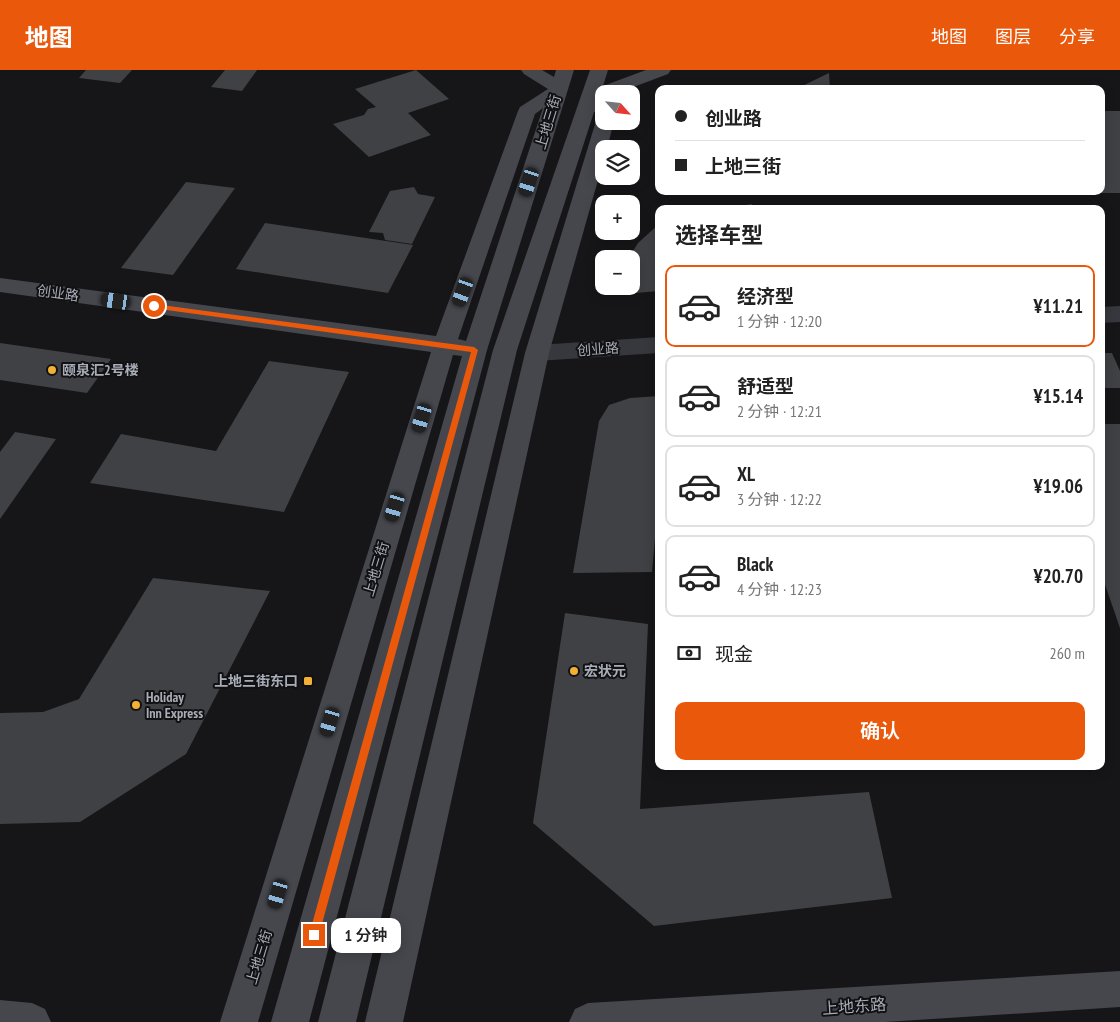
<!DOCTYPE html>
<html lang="zh">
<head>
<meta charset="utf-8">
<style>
  :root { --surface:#fff; --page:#f6f6f6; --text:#222; --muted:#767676; --line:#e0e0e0; --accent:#ea580c }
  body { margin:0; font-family:"PT Sans Narrow","Noto Sans SC",sans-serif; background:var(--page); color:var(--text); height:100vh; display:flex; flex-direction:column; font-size:19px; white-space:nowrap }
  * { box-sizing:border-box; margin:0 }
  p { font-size:16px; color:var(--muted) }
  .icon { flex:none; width:28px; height:28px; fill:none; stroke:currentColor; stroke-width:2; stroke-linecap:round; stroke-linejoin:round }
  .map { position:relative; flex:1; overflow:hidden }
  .sheet { position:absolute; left:655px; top:135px; width:450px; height:565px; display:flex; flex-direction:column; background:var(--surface); border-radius:10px; box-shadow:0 2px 12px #0003 }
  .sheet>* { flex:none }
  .guide { position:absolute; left:655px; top:15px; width:450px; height:110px; border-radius:10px; box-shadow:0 2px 12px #0003; display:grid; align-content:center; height:110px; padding:0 20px; background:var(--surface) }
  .needle { width:32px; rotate:117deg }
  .buttons { position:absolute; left:595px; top:15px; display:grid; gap:10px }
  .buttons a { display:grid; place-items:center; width:45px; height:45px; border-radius:10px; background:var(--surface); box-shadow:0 2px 12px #0003; font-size:25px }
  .end { position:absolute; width:22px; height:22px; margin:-11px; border:6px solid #ea580c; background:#fff; box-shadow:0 0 0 2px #fff }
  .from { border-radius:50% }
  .bubble { position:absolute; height:35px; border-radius:10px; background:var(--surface); box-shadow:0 2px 12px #0003; font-size:16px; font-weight:600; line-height:35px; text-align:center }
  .car { position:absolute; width:15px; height:30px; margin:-15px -8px; border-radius:6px; box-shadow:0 0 4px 1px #0007; background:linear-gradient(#222 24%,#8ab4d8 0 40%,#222 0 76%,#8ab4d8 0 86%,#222 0) }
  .guide b { display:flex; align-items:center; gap:18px; height:48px; font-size:19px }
  .guide b+b { border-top:1px solid var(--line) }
  .guide i { width:12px; height:12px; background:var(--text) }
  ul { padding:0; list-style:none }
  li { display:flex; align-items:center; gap:15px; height:82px; margin:0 10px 8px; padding:0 10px; border:2px solid var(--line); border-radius:10px }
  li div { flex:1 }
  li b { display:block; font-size:19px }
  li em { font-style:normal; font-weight:600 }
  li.on { border-color:var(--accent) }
  li>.icon { width:45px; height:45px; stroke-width:1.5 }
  h2 { padding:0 20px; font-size:22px; line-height:60px }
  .pay { display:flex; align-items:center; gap:12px; height:55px; padding:0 20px; font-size:19px }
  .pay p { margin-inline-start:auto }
  .cta { display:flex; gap:10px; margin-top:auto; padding:10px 20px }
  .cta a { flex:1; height:58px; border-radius:10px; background:var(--accent); color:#fff; font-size:20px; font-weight:600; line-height:58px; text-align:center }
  header { display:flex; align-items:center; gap:30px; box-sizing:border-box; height:70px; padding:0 25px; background:var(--accent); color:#fff }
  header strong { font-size:24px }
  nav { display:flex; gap:28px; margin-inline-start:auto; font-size:18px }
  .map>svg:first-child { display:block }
</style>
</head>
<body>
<header>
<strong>地图</strong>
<nav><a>地图</a><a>图层</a><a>分享</a></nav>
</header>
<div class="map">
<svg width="1120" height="952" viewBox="0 0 1120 952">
  <rect width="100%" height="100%" fill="#161618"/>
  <!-- building -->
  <g fill="#404145">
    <path d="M86,0H132L120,13L79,8Z"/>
    <path d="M225,0H257L242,21L211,17Z"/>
    <path d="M416,0L449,29L408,43L431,65L369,87L333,54L364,45L368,39L376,37L355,19Z"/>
    <path d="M829,3L830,19H796Z"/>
    <rect x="1101" y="41" width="19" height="82"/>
    <path d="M186,112L235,118L173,205L121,198Z"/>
    <path d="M414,117L418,124L435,127L412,174L385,170L383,163L369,162L390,121Z"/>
    <path d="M752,134L753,139H727V138Z"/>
    <path d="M265,153L413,175L388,223L236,199Z"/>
    <path d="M659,154V221L624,224V216H631V189H628L638,173Z"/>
    <path d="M0,273L111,289L87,323L0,310Z"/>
    <path d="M1101,283H1112L1120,301V318H1101Z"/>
    <path d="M269,291L349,302L284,442L90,413L121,364L216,381Z"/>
    <path d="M659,326V424L652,502L573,503L599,351L609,335L630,328Z"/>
    <path d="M1101,354H1120V558L1101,503Z"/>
    <path d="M15,362L56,369L0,449V382Z"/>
    <path d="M153,508L270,521L186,684L80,752L0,754V643L43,642L79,629Z"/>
    <path d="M565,543L648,554L640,739L869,722L892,828L654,856L533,753Z"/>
  </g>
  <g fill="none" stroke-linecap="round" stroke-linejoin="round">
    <!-- street -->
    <g fill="#37383d" fill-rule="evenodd">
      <path d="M1120,236V252L1101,253V237Z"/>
      <path d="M659,267V283L537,291L529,289L525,283L529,277L537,275Z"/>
    </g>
    <!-- secondary -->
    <g fill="#45474d" fill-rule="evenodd">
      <path d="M521,0H542L554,7L556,0H574L487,280L309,952H271L462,286L453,285L258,952H220L431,282L0,222V208L436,266L518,41L520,37L548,19L524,4ZM543,38L466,271L458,269L535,44Z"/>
      <path d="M590,0H608L603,16L646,0H671L668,4L615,24H604V41L594,42L517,280L356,952H318L493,280Z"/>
      <path d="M604,46V51H614L607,79H604V89L549,283L403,952H365L525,283L596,51L598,47Z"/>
      <path d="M1120,901V937L885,952H569L575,939L588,933Z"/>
      <path d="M0,930L32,933L45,939L51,952H0Z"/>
    </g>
  </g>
  <!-- route -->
  <path fill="#ea580c" d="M154,234L474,277L478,280L319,865L317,869L314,870L310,869L309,865L471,282L152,238L151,236Z"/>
  <!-- markers -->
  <g fill="#f2b134" stroke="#111113" stroke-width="2">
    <circle cx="52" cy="300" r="5"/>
    <circle cx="574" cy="601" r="5"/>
    <rect x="303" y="606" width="10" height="10" rx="2.5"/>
    <circle cx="136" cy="635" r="5"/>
  </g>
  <g text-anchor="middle" stroke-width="4" stroke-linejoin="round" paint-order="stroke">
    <!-- street labels -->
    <g font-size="14" fill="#a8adb8" stroke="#111113">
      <text transform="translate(548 52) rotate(-73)" y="5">上地三街</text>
      <text transform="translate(58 223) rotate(8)" y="5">创业路</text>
      <text transform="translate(598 279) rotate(-4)" y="5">创业路</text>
      <text transform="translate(376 499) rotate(-73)" y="5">上地三街</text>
      <text transform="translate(259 887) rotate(-73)" y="5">上地三街</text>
    </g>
    <!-- poi labels -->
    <g font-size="14" font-weight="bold" fill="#a8adb8" stroke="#111113" text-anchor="start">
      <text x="62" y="305">颐泉汇2号楼</text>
      <text x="584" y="606">宏状元</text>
      <text x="298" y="616" text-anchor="end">上地三街东口</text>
      <text x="146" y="632">Holiday<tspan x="146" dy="16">Inn Express</tspan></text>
    </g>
    <!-- near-street labels -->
    <g font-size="16" fill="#a8adb8" stroke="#111113">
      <text transform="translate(854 936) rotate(-4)" y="6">上地东路</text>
    </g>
  </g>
</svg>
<div class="buttons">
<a><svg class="needle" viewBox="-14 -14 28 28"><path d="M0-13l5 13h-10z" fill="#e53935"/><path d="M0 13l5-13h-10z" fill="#767676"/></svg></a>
<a><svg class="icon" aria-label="layers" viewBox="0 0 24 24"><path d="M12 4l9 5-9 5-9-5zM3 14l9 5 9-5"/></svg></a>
<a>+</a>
<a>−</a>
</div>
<i class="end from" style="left:154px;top:236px"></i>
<i class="end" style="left:314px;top:865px"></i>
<div class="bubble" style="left:331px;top:848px;width:70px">1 分钟</div>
<i class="car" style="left:529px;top:112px;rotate:198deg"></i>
<i class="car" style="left:463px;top:222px;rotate:200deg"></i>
<i class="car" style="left:116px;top:231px;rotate:278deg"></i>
<i class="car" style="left:422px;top:348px;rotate:197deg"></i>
<i class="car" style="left:395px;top:437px;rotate:197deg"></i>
<i class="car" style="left:330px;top:652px;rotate:197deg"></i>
<i class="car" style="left:278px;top:824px;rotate:197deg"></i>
<div class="guide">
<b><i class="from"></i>创业路</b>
<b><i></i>上地三街</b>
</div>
<section class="sheet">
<h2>选择车型</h2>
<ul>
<li class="on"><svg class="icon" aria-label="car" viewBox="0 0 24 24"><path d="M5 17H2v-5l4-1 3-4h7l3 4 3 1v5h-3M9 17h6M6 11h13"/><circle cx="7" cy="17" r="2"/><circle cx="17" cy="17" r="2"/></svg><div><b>经济型</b><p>1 分钟 · 12:20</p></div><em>¥11.21</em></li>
<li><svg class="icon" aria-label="car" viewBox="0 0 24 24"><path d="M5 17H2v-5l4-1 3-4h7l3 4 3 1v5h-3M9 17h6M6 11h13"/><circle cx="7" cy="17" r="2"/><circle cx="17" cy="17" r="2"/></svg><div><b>舒适型</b><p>2 分钟 · 12:21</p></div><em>¥15.14</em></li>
<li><svg class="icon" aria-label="car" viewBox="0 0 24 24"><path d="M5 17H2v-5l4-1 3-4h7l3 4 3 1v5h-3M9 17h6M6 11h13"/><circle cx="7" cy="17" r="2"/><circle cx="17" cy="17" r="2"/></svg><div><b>XL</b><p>3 分钟 · 12:22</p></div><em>¥19.06</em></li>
<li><svg class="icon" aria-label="car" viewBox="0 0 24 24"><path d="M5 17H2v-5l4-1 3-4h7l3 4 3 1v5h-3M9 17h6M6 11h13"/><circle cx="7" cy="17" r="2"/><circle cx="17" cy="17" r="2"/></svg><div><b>Black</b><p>4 分钟 · 12:23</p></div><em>¥20.70</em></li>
</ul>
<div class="pay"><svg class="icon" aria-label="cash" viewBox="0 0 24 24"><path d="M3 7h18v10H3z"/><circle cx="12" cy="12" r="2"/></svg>现金<p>260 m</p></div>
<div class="cta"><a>确认</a></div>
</section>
</div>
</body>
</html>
